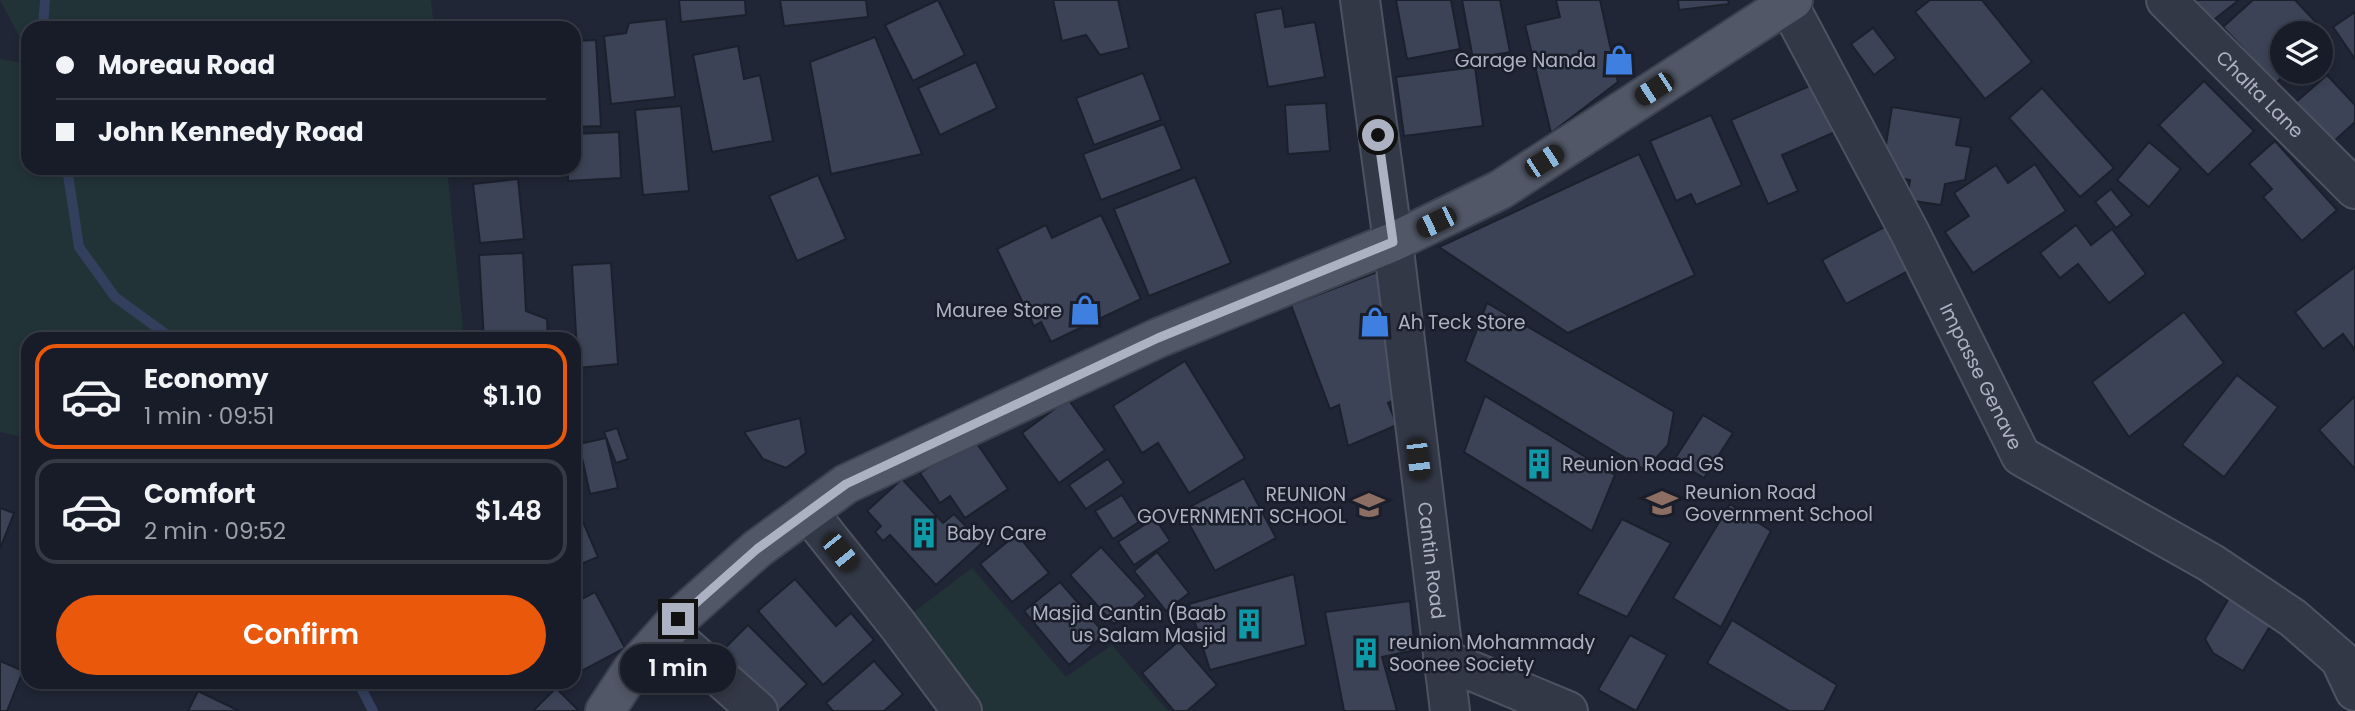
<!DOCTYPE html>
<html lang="en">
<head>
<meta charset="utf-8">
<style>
  :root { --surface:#181c28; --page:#252934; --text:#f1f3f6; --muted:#9fa1a8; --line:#363a45; --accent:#ea580c }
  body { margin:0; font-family:Poppins,sans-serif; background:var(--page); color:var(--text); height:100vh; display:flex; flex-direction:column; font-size:26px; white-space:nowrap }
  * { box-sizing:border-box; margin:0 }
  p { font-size:23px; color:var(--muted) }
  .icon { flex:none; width:38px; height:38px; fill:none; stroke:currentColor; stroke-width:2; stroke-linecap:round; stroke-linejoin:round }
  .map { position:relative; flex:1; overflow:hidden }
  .details { position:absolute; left:21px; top:332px; width:560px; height:357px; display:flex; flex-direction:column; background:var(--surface); border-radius:21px; box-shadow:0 4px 10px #0003,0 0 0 2px var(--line) }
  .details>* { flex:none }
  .guide { position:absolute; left:21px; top:21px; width:560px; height:154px; border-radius:21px; box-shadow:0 4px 10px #0003,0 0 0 2px var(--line); display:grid; align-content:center; height:154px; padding:0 35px; background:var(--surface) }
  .buttons { position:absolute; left:2270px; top:21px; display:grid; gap:14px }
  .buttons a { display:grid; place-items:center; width:63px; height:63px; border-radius:50%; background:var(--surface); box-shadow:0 4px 10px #0003,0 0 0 2px var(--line); font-size:35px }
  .end { position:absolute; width:32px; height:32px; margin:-16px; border:9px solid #adb2c3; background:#111; box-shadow:0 0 0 4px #111 }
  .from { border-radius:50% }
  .bubble { position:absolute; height:49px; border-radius:24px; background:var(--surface); box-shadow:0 4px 10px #0003,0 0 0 2px var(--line); font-size:23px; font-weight:600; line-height:49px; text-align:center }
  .car { position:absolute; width:21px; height:42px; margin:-21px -10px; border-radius:9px; box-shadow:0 0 5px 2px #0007; background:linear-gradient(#222 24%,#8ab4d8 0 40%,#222 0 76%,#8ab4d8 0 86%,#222 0) }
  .guide b { display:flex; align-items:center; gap:24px; height:66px; font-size:26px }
  .guide b+b { border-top:2px solid var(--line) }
  .guide i { width:18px; height:18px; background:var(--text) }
  ul { padding:12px 0 0; list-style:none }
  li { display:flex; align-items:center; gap:21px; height:105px; margin:0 14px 10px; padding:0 21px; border:4px solid var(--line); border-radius:21px }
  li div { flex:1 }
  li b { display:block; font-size:26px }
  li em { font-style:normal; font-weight:600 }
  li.selected { border-color:var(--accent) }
  li>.icon { width:63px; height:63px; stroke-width:1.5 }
  .action { display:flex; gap:14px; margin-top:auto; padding:14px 35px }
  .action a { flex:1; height:80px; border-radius:42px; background:var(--accent); color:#fff; font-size:28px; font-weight:600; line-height:80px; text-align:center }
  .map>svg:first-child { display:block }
</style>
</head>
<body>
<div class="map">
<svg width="2355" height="711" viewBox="0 0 2355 711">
  <rect width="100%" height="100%" fill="#202635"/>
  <!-- green -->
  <g fill="#223338">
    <path d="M0,0H431L434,28H28V52Z"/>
    <path d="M0,59L28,64V168H447L464,339L28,340V438L0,432Z"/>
    <path d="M972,568L1066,677L1112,645L1168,711H971L898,624Z"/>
  </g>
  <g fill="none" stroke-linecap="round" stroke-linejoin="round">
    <!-- stream -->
    <g stroke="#333f5d" stroke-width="10">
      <path d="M43,28L45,0"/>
      <path d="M67,168L79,247L115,297L174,340"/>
      <path d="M358,682L373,711"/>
    </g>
  </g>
  <!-- building -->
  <g fill="#3c4356" stroke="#1b202d" stroke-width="2">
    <path d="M679,0H745L746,15L681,22Z"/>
    <path d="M780,0H866L868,17L784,26Z"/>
    <path d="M938,0L965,55L913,81L885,25Z"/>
    <path d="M1053,0H1118L1129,48L1100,55L1086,35L1062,41Z"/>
    <path d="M1396,0H1451L1460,49L1407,59Z"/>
    <path d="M1462,0H1500L1510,52L1473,59Z"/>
    <path d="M1556,0H1600L1618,82L1551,133L1525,25L1560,17Z"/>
    <path d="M1678,0H1728L1729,4L1679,10Z"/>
    <path d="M1930,0H1982L2032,62L1985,99L1915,12Z"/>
    <path d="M2179,0H2239L2202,29Z"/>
    <path d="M2253,0H2295L2328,35L2320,42V33H2282V72H2288L2268,90L2244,64L2251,57L2223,27Z"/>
    <path d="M1282,8L1285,27L1315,22L1325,77L1268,87L1255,13Z"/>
    <path d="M2355,12V59L2333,27Z"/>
    <path d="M666,19L675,97L611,104L604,36L626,33L629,23Z"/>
    <path d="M1873,28L1896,58L1874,75L1851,44Z"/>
    <path d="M875,37L922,154L831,174L810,62Z"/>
    <path d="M596,40L601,126L574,127V41Z"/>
    <path d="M738,46L744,79L760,75L773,141L712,152L693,55Z"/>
    <path d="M976,62L997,108L940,135L918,88Z"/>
    <path d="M1475,67L1483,126L1404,136L1396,77Z"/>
    <path d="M1143,73L1161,120L1094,145L1076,98Z"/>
    <path d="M2327,75L2355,105V122L2332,143L2296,102Z"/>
    <path d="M1821,81L1842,129L1782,155L1798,191L1768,204L1731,120Z"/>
    <path d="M2204,81L2254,131L2208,175L2159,125Z"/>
    <path d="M2042,88L2114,168L2080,197L2009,118Z"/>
    <path d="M1326,103L1330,151L1288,154L1285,105Z"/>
    <path d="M681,106L689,191L643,195L635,110Z"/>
    <path d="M1892,107L1961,118L1956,145L1971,147L1965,180L1945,184L1941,205L1907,200L1910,180L1881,175Z"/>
    <path d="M1711,115L1742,185L1696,205L1691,194L1676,201L1650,141Z"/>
    <path d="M1164,124L1182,169L1101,200L1083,154Z"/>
    <path d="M619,132L621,178L568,181V168H574V134Z"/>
    <path d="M2275,141L2337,210L2302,241L2263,197L2272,189L2249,164Z"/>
    <path d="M2149,142L2181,169L2149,207L2117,180Z"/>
    <path d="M1639,154L1695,275L1568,333L1439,247Z"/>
    <path d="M2035,164L2066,211L1973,273L1945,232L1969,216L1954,193L1996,165L2008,183Z"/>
    <path d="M818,175L846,239L797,261L769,196Z"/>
    <path d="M1195,177L1231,263L1149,296L1114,209Z"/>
    <path d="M518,179L524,239L480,243L473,184Z"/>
    <path d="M2111,189L2132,215L2116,228L2095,202Z"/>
    <path d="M1101,215L1141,299L1051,342L1041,322L1034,326L997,249L1046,225L1052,238Z"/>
    <path d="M1888,225L1912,269L1846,304L1822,260Z"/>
    <path d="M2076,225L2091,245L2112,229L2146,274L2109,303L2078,264L2060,278L2040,253Z"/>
    <path d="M523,253L526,311L547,319L548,340H484L479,255Z"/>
    <path d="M611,263L618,364L578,368L572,265Z"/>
    <path d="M2355,267V350L2343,334L2323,349L2295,312Z"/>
    <path d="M1385,269L1401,396L1388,403L1397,425L1348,446L1339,405L1330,409L1291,305Z"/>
    <path d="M1487,303L1674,412L1668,445L1645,470L1465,361Z"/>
    <path d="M2184,312L2224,363L2129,437L2092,382Z"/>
    <path d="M1185,361L1245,458L1189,493L1158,443L1142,453L1113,406Z"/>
    <path d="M2237,375L2278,407L2224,477L2182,445Z"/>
    <path d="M1485,396L1615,475L1592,531L1464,452Z"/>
    <path d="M2355,396V469L2319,430Z"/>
    <path d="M1068,399L1105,450L1059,483L1022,433Z"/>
    <path d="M1703,415L1733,433L1704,478L1674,460Z"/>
    <path d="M800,418L806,453L786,468L763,459L744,432Z"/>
    <path d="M617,428L628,459L616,463L604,432Z"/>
    <path d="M606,438L618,488L590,494L579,444Z"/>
    <path d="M974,439L1008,489L965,518L950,496L940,503L920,473L932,465L939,456Z"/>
    <path d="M1108,459L1124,483L1086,509L1069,485Z"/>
    <path d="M1244,478L1276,538L1215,571L1182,511Z"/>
    <path d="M902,479L943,523L954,514L982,543L936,585L890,535L883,541L875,532L881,526L867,511Z"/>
    <path d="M1122,495L1139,522L1113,539L1095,511Z"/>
    <path d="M1730,504L1771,531L1721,627L1673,598Z"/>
    <path d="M0,508L14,513L0,549Z"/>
    <path d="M578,510L598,557L574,567V512Z"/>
    <path d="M1155,518L1170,541L1134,565L1118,542Z"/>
    <path d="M1622,519L1671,543L1627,617L1577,594Z"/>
    <path d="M1017,534L1049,573L1012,602L980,564Z"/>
    <path d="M1101,547L1146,596L1114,624L1070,575Z"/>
    <path d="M1157,552L1189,593L1166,611L1134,571Z"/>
    <path d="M1294,574L1306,645L1210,670L1189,604Z"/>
    <path d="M795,579L836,626L851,613L874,640L823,685L758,611Z"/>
    <path d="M1060,582L1105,634L1069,665L1024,611Z"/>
    <path d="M595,592L625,648L574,675V603Z"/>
    <path d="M2232,593L2275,618L2243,671L2213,653L2205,639Z"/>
    <path d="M1410,601L1415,650L1382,657L1397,711H1344L1325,612Z"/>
    <path d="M1732,620L1837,685L1824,711H1789L1707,663Z"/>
    <path d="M748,625L807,684L779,711H765L714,659Z"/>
    <path d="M1630,635L1667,655L1636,711L1598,690Z"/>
    <path d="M1179,641L1217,685L1187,711H1174L1142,673Z"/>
    <path d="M0,661L23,671L7,711H0Z"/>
    <path d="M874,661L903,694L884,711H833L826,703Z"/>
    <path d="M556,688L579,711H533Z"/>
    <path d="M198,691L239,711H188Z"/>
  </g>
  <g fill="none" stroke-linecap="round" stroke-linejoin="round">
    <!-- minor casing -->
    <g stroke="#4d5361" stroke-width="42">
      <g id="minor">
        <path id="s1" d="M1360,0L1393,242L1450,711"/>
        <path id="s2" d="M1786,0L1910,233L2021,456L2211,563L2293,618L2340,659L2355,691"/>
        <path id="s3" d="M2166,0L2355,189"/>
        <path d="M808,512L897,624L962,711"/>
        <path d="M668,631L758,711"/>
        <path d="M1443,659L1568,711"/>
      </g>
    </g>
    <!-- major casing -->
    <g stroke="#3c4250" stroke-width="42">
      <path id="major" d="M605,711L632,670L678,619L757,549L846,484L1158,338L1393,242L1500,190L1793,0"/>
    </g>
    <!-- minor -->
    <use href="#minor" stroke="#333846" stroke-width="38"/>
    <!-- major -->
    <use href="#major" stroke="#515766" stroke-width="38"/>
  </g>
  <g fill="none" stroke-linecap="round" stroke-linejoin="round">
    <!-- route -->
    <path stroke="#adb2c3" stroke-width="9" d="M678,619L757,549L846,484L1158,338L1393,242L1378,135"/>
  </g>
  <!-- icons -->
  <defs>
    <g id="shop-bare" transform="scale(2.415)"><path d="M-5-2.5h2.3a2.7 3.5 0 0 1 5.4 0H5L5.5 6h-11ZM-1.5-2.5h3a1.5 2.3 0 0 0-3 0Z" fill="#3f7fe0" stroke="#191e2a" stroke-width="2.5" paint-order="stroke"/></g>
    <g id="building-bare" transform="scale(2.415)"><path d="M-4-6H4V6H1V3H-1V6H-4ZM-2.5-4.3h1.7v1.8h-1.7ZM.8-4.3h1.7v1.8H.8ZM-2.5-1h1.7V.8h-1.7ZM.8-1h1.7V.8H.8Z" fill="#0f9aa8" stroke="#191e2a" stroke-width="2.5" paint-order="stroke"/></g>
    <g id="school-bare" transform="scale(2.415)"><path d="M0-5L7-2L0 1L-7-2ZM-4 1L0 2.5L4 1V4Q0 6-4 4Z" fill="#8d6e63" stroke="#191e2a" stroke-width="2.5" paint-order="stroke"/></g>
  </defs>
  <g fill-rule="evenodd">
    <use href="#shop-bare" x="1619" y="60"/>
    <use href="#shop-bare" x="1085" y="310"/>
    <use href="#shop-bare" x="1375" y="322"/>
    <use href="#building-bare" x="1539" y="464"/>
    <use href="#school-bare" x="1662" y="503"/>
    <use href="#school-bare" x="1369" y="505"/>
    <use href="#building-bare" x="924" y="533"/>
    <use href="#building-bare" x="1249" y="624"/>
    <use href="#building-bare" x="1366" y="653"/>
  </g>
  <g text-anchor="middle" stroke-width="5" stroke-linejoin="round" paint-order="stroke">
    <!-- poi labels -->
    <g font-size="19" fill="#adb2c3" stroke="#191e2a" text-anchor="start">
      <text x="1596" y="67" text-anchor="end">Garage Nanda</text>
      <text x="1062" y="317" text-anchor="end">Mauree Store</text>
      <text x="1398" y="329">Ah Teck Store</text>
      <text x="1562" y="471">Reunion Road GS</text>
      <text x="1685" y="499">Reunion Road<tspan x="1685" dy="22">Government School</tspan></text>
      <text x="1346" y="501" text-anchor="end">REUNION<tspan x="1346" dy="22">GOVERNMENT SCHOOL</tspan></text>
      <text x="947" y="540">Baby Care</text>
      <text x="1226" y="620" text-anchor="end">Masjid Cantin (Baab<tspan x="1226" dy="22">us Salam Masjid</tspan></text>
      <text x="1389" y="649">reunion Mohammady<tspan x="1389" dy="22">Soonee Society</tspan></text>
    </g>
    <!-- street labels -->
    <g font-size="19" fill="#adb2c3" stroke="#191e2a">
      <text dy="7" stroke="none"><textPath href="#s3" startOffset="133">Chalta Lane</textPath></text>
      <text dy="7" stroke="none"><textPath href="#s2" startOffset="424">Impasse Genave</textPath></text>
      <text dy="7" stroke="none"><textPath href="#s1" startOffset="565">Cantin Road</textPath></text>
    </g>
  </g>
</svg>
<div class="buttons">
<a><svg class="icon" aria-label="layers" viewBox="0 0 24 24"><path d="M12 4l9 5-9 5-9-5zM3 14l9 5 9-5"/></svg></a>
</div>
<i class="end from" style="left:1378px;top:135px"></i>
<i class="end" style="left:678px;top:619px"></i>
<div class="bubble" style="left:620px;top:644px;width:116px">1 min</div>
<i class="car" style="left:1654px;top:89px;rotate:237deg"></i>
<i class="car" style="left:1544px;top:161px;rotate:57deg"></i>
<i class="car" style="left:1436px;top:222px;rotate:244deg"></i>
<i class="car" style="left:1418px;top:459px;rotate:173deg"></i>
<i class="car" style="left:840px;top:552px;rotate:141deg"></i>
<div class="guide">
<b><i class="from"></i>Moreau Road</b>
<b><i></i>John Kennedy Road</b>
</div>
<section class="details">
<ul>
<li class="selected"><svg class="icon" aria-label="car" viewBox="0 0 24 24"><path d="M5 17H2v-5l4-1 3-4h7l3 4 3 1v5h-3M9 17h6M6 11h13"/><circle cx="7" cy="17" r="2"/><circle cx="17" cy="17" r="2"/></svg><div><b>Economy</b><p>1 min · 09:51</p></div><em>$1.10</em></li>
<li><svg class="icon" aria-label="car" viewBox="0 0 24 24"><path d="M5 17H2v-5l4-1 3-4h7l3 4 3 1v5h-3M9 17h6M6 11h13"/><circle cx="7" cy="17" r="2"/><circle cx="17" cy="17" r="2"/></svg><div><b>Comfort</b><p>2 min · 09:52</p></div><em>$1.48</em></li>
</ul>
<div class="action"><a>Confirm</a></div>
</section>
</div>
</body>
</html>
